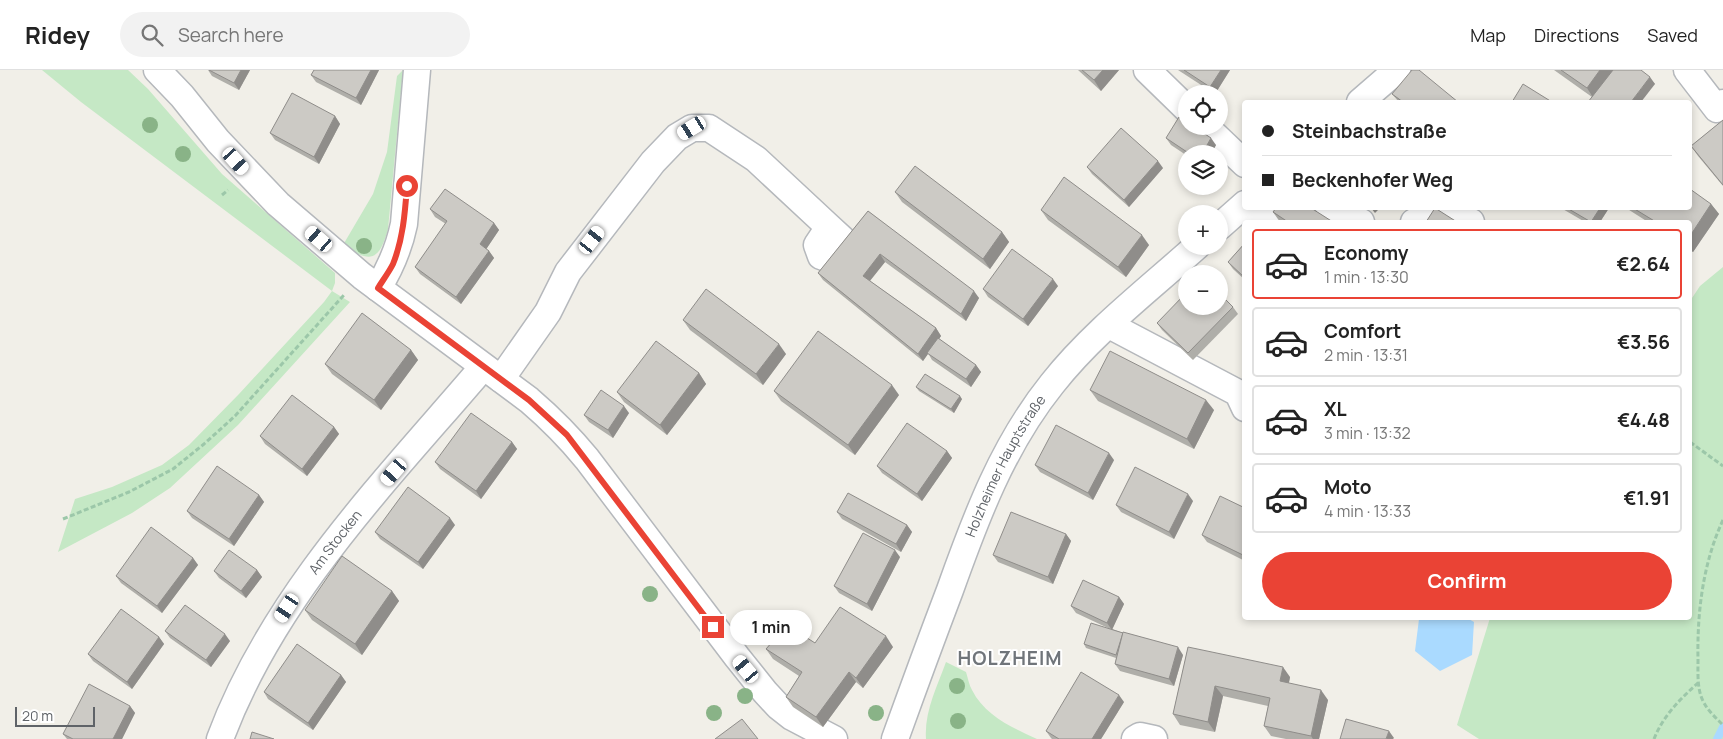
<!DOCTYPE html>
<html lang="en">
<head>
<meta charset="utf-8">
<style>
  :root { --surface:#fff; --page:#f2f2f2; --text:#222; --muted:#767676; --line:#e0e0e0; --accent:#ea4335 }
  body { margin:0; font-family:Manrope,sans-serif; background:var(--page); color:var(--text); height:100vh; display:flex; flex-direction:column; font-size:19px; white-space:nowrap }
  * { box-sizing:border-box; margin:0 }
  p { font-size:16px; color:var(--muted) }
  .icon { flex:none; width:28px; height:28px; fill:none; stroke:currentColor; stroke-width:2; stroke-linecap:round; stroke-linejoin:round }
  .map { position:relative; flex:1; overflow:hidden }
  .sheet { position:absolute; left:1242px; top:150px; width:450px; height:400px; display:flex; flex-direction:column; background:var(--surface); border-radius:5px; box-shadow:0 2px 8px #0003 }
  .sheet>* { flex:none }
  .hud { position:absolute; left:1242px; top:30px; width:450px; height:110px; border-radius:5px; box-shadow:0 2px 8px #0003; display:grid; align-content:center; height:110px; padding:0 20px; background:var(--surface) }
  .controls { position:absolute; left:1178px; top:15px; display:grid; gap:10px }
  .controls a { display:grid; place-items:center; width:50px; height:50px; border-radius:50%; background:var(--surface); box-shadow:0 2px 8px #0003; font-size:25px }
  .scale { position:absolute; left:15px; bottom:12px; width:80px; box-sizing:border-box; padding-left:5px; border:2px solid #5f6368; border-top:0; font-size:14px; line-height:18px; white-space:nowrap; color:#5f6368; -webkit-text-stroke:4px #fff; paint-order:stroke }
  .end { position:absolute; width:22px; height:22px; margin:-11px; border:6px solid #ea4335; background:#fff; box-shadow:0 0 0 2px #fff }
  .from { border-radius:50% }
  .bubble { position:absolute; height:35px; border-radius:18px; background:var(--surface); box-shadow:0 2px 8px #0003; font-size:16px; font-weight:700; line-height:35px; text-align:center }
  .car { position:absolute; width:15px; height:30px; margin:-15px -8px; border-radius:6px; box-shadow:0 0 4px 1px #0007; background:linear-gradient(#fff 24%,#345 0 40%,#fff 0 76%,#345 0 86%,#fff 0) }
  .hud b { display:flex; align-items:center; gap:18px; height:48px; font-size:19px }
  .hud b+b { border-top:1px solid var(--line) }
  .hud i { width:12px; height:12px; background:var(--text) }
  ul { padding:9px 0 0; list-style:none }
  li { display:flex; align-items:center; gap:15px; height:70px; margin:0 10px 8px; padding:0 10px; border:2px solid var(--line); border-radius:5px }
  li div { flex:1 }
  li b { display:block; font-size:19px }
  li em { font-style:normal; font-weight:700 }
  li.active { border-color:var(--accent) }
  li>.icon { width:45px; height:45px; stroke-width:1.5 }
  .cta { display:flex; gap:10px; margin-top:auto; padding:10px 20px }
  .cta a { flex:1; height:58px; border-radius:30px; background:var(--accent); color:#fff; font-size:20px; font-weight:700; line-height:58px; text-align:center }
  header { display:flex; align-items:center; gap:30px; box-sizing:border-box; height:70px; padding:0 25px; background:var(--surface); border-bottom:1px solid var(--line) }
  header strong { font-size:24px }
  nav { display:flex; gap:28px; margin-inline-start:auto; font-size:18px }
  .search { width:350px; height:45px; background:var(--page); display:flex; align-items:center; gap:12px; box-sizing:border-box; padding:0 18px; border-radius:28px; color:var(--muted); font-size:19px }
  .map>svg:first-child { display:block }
</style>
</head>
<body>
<header>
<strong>Ridey</strong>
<div class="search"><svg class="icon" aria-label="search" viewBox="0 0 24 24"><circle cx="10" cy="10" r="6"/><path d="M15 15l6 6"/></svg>Search here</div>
<nav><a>Map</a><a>Directions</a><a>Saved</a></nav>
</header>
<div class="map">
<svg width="1723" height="669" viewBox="0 0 1723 669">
  <rect width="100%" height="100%" fill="#f1efe8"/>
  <!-- green -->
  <g fill="#c5e8c5">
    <path d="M42,0H128L148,19L222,104L335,203V213L332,221L350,232L238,355L170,418L132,443L58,482L75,429L112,417L162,395L189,375L239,324L324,232L332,221L81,32Z"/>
    <path d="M403,0L388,159C379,192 370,193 343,175L373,124L387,82L397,6Z"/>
    <path d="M1723,197V669H1479L1457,655L1490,548H1690V231L1700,216Z"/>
    <path d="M946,592L966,602C968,608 969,615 972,620C985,646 1013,658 1037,669H926C924,642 937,617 946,592Z"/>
  </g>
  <!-- water -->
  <path fill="#aadaff" d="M1422,548H1467L1474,552L1472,585L1440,601L1415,581L1419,549Z"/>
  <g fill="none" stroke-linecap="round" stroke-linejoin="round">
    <!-- stream -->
    <path stroke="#aadaff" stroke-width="8" d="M1717,669L1723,657"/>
    <!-- minor casing -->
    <g stroke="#b5b8bc" stroke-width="29">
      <g id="minor">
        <path d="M157,0L182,26L218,71L278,134L362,206L529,330C550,348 569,367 587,389L737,587L765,622L778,636L792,647L834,669"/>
        <path d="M1147,0L1186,38"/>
        <path d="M1687,0L1717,39L1723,33"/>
        <path d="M1360,32L1397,0"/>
        <path d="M1205,56L1245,94"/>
        <path d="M1249,138L1269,152"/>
        <path d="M1329,138L1361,152"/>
        <path d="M1414,152L1428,146L1449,141L1471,152"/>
        <path d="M1219,157L1245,134"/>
        <path d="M378,218C391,197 399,178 404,154L417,0"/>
        <path d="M1109,255L1238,323L1245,338"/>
        <path d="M501,309L548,242L568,202L653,92L677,67L692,58H709L756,89L829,157L842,169C842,182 833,192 821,186L817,175L829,157"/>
        <path id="s1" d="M220,669C274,524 385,412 483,297"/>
        <path id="s2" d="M895,669C913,619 931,570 950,520C976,447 1003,375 1052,314C1092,263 1148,220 1197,176"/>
        <path d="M1135,669L1140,666L1154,669"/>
      </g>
    </g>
    <!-- path -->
    <g stroke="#9cc7a9" stroke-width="3" stroke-dasharray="5 2.5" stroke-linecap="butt">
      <path d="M222,125L228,120"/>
      <path d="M1690,372L1723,396"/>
      <path d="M63,449L129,422L173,399L204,374L235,346L344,225"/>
      <path d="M1723,450C1703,493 1697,542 1698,590C1698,604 1697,619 1703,631C1708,641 1716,648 1723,655"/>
      <path d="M1654,669C1663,646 1680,629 1698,613"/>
    </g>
    <!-- minor -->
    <use href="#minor" stroke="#fff" stroke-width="26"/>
  </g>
  <!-- trees -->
  <g fill="#89b387">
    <circle cx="150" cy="55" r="8"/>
    <circle cx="183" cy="84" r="8"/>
    <circle cx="364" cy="176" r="8"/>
    <circle cx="650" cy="524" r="8"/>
    <circle cx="957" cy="616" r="8"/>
    <circle cx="745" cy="626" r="8"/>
    <circle cx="714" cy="643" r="8"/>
    <circle cx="876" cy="643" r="8"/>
    <circle cx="958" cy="651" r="8"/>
  </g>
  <!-- wall -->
  <g fill="#afaea9">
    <path d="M208,0H250L239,20L212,6Z"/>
    <path d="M314,0H379L361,35L316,12L311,5Z"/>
    <path d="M1078,0H1119L1101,21Z"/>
    <path d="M1178,0H1230L1215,24Z"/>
    <path d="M1554,0H1641L1655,14L1592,27Z"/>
    <path d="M1392,24L1459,32H1399Z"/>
    <path d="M335,46L340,54L319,94L275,70L270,63Z"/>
    <path d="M1723,50V116L1698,86L1691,76Z"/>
    <path d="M1166,68L1216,75L1211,84H1186V85L1171,75Z"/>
    <path d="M1087,97L1163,98L1129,137L1092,104Z"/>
    <path d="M895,122L1002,162L1009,172L990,199L902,132Z"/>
    <path d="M1711,134L1719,144L1693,182L1690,181V152H1648L1626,138H1690Z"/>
    <path d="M1561,138H1609L1600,152H1585Z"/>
    <path d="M430,139L494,153L499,160L486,179L489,181L494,188L461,234L420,204L415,197L446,154L435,147Z"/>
    <path d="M1041,140L1149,175L1126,207L1048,150Z"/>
    <path d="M868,141L979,228L966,251L885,192L870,211L936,258L941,266L939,269L976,295L981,302L971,317L932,290L928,283L923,291L823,210L818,203Z"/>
    <path d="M1273,142L1333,152H1280Z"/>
    <path d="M1245,173V210L1233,199L1228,192Z"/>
    <path d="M1058,216L1028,256L988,227L983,219Z"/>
    <path d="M1233,237L1238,244L1193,290L1162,260L1157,253Z"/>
    <path d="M683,250L786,284L763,315L690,260Z"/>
    <path d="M411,280L418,290L381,340L332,304L325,294Z"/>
    <path d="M699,303L706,314L667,365L624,332L617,322Z"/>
    <path d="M916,317L962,329L954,343L919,321Z"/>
    <path d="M1090,320L1214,340L1194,379L1098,331Z"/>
    <path d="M774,321L899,325L855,385L781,331Z"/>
    <path d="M629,343L613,368L589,352L584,345Z"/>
    <path d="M334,357L339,364L307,406L265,374L260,366Z"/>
    <path d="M512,372L517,379L481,429L440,399L435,392Z"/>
    <path d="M947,381L952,388L922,431L882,403L877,396Z"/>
    <path d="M1114,390L1093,430L1040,402L1035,395Z"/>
    <path d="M259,425L264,432L234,476L192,448L187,441Z"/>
    <path d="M1193,431L1174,469L1121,442L1116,435Z"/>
    <path d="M1245,438V491L1207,472L1202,465Z"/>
    <path d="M837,442L907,455L912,462L901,482L842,449Z"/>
    <path d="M455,455L423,499L380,469L375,462Z"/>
    <path d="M1066,464L1071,471L1053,514L998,492L993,485Z"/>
    <path d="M900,487L872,541L839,523L834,516Z"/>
    <path d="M193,488L198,495L162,543L121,513L116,506Z"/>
    <path d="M257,500L262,507L246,528L219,508L214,501Z"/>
    <path d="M392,521L399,531L362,585L312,550L305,540Z"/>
    <path d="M1119,527L1124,534L1112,559L1183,585L1174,616L1120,601L1115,594L1116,588L1086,578L1084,574L1108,558L1076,543L1071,536Z"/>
    <path d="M165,561L230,571L211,597L170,568Z"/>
    <path d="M159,567L164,574L132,619L93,591L88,584Z"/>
    <path d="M815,573L893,577L863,618L856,612L823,657L793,637L786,627L799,606L773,589L766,579Z"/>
    <path d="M1188,577L1290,607L1289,613L1328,630L1319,669H1286L1271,666L1264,656L1268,636L1223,626L1215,662L1180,655L1173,644Z"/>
    <path d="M341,605L346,612L313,660L268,629L264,622Z"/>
    <path d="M1124,632L1101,669H1052L1051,668L1046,661Z"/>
    <path d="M130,636L135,643L122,669H67L63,664Z"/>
  </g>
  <!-- shaded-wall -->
  <g fill="#8f8d8a">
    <path d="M241,0H250L239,20L234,13Z"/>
    <path d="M371,0H379L361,35L356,28Z"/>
    <path d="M1103,0H1119L1101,21L1094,10Z"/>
    <path d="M1221,0H1230L1215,24L1210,17Z"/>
    <path d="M1600,0H1614L1594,29L1587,18Z"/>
    <path d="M1650,7L1655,14L1641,32H1631Z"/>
    <path d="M335,46L340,54L319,94L314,87Z"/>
    <path d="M1211,68L1216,75L1211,84H1202Z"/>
    <path d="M1158,91L1163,98L1129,137L1124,130Z"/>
    <path d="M1711,134L1719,144L1693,182L1690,178V166Z"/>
    <path d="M1371,138H1380L1375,143Z"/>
    <path d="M1600,138H1609L1600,152H1591Z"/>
    <path d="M494,153L499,160L485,181L480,174Z"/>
    <path d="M1002,162L1009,172L990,199L983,189Z"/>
    <path d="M1142,165L1149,175L1126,207L1118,197Z"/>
    <path d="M489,181L494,188L461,234L456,227Z"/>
    <path d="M880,184L885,192L868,213L863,206Z"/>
    <path d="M1053,209L1058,216L1028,256L1023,249Z"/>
    <path d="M974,221L979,228L966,251L961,244Z"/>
    <path d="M936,258L941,266L923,291L918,284Z"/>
    <path d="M779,274L786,284L763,315L756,304Z"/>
    <path d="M411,280L418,290L381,340L374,330Z"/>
    <path d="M976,295L981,302L971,317L966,309Z"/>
    <path d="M699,303L706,314L667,365L660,355Z"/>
    <path d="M892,315L899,325L855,385L848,375Z"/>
    <path d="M960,326L962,329L954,343L951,339Z"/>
    <path d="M1206,330L1214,340L1194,379L1187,369Z"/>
    <path d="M624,336L629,343L613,368L608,360Z"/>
    <path d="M334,357L339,364L307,406L302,399Z"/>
    <path d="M512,372L517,379L481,429L476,421Z"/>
    <path d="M947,381L952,388L922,431L917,424Z"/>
    <path d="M1109,383L1114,390L1093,430L1088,423Z"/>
    <path d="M1188,424L1193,431L1174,469L1169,462Z"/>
    <path d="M259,425L264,432L234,476L229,469Z"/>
    <path d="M450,448L455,455L423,499L418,492Z"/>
    <path d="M907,455L912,462L901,482L896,474Z"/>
    <path d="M1066,464L1071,471L1053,514L1048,507Z"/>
    <path d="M895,480L900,487L872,541L867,534Z"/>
    <path d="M193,488L198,495L162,543L157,536Z"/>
    <path d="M257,500L262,507L246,528L241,521Z"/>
    <path d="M392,521L399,531L362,585L355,574Z"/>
    <path d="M1119,527L1124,534L1112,560L1107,553Z"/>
    <path d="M225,564L230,571L211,597L206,590Z"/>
    <path d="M886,566L893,577L863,618L856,608Z"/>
    <path d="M159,567L164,574L132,619L127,612Z"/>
    <path d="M1178,577L1183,585L1174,616L1169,609Z"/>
    <path d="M1283,597L1290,607L1287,621L1280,611Z"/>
    <path d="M849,602L856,612L823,657L816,647Z"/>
    <path d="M341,605L346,612L313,660L308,653Z"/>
    <path d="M1215,616L1223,626L1215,662L1208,652Z"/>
    <path d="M1321,620L1328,630L1319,669H1313L1311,666Z"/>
    <path d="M1119,625L1124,632L1101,669H1092Z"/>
    <path d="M130,636L135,643L122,669H113Z"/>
    <path d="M1389,661L1394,668L1393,669H1386Z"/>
  </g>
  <!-- building -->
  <g fill="#cccac5" stroke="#8f8d8a">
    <path d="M209,0H241L234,13Z"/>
    <path d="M314,0H371L356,28L311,5Z"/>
    <path d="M1082,0H1103L1094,10Z"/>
    <path d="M1184,0H1221L1210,17Z"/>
    <path d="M1412,0H1419L1458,32H1403L1392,24Z"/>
    <path d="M1561,0H1600L1587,18Z"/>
    <path d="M1613,0H1641L1650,7L1631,32H1588Z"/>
    <path d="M1523,14L1552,32H1512Z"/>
    <path d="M292,23L335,46L314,87L270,63Z"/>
    <path d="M1179,47L1186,52V56H1193L1211,68L1202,84H1190L1166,68Z"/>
    <path d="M1723,50V115L1691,76Z"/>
    <path d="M1121,58L1158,91L1124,130L1087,97Z"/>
    <path d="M915,96L1002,162L983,189L895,122Z"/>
    <path d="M1064,107L1142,165L1118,197L1041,140Z"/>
    <path d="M445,119L494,153L480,174L489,181L456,227L415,197L447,151L430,139Z"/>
    <path d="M1690,119L1711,134L1690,166V152H1656L1633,138H1690Z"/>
    <path d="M1276,138H1311L1333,152H1288L1273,142Z"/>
    <path d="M1435,138L1457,152H1426Z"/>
    <path d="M1567,138H1600L1591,152Z"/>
    <path d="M868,141L974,221L961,244L880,184L863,206L936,258L918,284L818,203Z"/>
    <path d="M1245,173V208L1228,192Z"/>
    <path d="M1012,179L1053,209L1023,249L983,219Z"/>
    <path d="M706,219L779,274L756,304L683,250Z"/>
    <path d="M1186,223V236H1219V223L1233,237L1188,283L1157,253Z"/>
    <path d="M362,243L411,280L374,330L325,294Z"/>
    <path d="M818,261L892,315L848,375L774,321Z"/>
    <path d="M938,268L976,295L966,309L927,283Z"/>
    <path d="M656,271L699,303L660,355L617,322Z"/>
    <path d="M1110,281L1206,330L1187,369L1090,320Z"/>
    <path d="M925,304L960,326L951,339L916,317Z"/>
    <path d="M601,320L624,336L608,360L584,345Z"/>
    <path d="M292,325L334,357L302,399L260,366Z"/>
    <path d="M471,343L512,372L476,421L435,392Z"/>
    <path d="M907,353L947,381L917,424L877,396Z"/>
    <path d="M1056,355L1109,383L1088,423L1035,395Z"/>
    <path d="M217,396L259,425L229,469L187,441Z"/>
    <path d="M1135,397L1188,424L1169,462L1116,435Z"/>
    <path d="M408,417L450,448L418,492L375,462Z"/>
    <path d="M848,423L907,455L896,474L837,442Z"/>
    <path d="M1220,426L1245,438V486L1202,465Z"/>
    <path d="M1011,442L1066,464L1048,507L993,485Z"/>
    <path d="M151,457L193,488L157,536L116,506Z"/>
    <path d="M863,463L895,480L867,534L834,516Z"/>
    <path d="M229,480L257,500L241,521L214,501Z"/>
    <path d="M342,486L392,521L355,574L305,540Z"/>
    <path d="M1083,510L1119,527L1107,553L1071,536Z"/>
    <path d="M185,535L225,564L206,590L165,561Z"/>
    <path d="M840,537L886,566L856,608L849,602L816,647L786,627L802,602L766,579L787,555L815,573Z"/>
    <path d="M121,539L159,567L127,612L88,584Z"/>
    <path d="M1091,553L1123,563L1116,585L1084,574Z"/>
    <path d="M1123,562L1178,577L1169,609L1115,594Z"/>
    <path d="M297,574L341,605L308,653L264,622Z"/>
    <path d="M1188,577L1283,597L1280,611L1321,620L1311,666L1264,656L1270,628L1215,616L1208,652L1173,644Z"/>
    <path d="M1081,602L1119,625L1092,669H1059L1046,661Z"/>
    <path d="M89,614L130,636L113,669H73L63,664Z"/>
    <path d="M742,649L758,669H715Z"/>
    <path d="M1346,649L1389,661L1386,669H1340Z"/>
    <path d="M252,662L274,669H250Z"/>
  </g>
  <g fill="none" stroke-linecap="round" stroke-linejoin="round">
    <!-- route -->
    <path stroke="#ea4335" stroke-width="6" d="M407,116C405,143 403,169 393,194C389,202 383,210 378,218L529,330L567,365L713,557"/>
  </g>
  <g text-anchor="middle" stroke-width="4" stroke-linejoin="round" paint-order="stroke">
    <!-- street labels -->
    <g font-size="14" fill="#5f6368" stroke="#fff">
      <text dy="5" stroke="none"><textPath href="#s2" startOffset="295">Holzheimer Hauptstraße</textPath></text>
      <text dy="5" stroke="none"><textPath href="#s1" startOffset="229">Am Stocken</textPath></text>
    </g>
    <!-- district labels -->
    <g font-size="19" font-weight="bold" letter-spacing="1" fill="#70757a" stroke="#fff">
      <text x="1010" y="595">HOLZHEIM</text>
    </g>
  </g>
</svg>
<div class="controls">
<a><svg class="icon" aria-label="locate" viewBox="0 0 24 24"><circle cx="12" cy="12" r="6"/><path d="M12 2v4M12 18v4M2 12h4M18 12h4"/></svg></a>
<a><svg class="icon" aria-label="layers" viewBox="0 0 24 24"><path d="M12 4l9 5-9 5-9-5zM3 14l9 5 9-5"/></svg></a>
<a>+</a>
<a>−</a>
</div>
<div class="scale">20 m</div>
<i class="end from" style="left:407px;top:116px"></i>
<i class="end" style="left:713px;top:557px"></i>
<div class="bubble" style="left:730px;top:540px;width:82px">1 min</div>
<i class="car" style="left:692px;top:58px;rotate:239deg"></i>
<i class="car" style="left:236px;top:91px;rotate:138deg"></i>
<i class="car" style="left:319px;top:169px;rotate:311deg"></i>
<i class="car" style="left:592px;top:170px;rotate:38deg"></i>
<i class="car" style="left:394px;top:402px;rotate:221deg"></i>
<i class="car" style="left:287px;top:538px;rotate:213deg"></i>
<i class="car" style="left:746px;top:599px;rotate:320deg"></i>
<div class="hud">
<b><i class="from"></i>Steinbachstraße</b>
<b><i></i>Beckenhofer Weg</b>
</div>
<section class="sheet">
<ul>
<li class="active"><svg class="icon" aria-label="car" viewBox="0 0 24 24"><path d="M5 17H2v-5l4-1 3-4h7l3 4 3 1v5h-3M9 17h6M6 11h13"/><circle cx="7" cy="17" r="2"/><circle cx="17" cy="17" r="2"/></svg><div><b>Economy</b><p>1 min · 13:30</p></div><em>€2.64</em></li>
<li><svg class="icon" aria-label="car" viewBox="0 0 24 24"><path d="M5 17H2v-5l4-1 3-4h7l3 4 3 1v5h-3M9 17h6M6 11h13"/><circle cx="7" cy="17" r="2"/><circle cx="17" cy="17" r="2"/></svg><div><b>Comfort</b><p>2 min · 13:31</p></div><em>€3.56</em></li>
<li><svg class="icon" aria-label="car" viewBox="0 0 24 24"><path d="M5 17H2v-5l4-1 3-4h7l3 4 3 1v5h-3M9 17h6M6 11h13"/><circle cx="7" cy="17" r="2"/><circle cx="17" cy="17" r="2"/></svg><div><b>XL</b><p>3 min · 13:32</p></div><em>€4.48</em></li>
<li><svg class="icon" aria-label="car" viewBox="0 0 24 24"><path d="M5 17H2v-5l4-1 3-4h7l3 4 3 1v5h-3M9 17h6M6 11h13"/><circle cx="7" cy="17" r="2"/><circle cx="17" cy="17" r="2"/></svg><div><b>Moto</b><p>4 min · 13:33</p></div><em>€1.91</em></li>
</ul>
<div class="cta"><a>Confirm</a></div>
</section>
</div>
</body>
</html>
